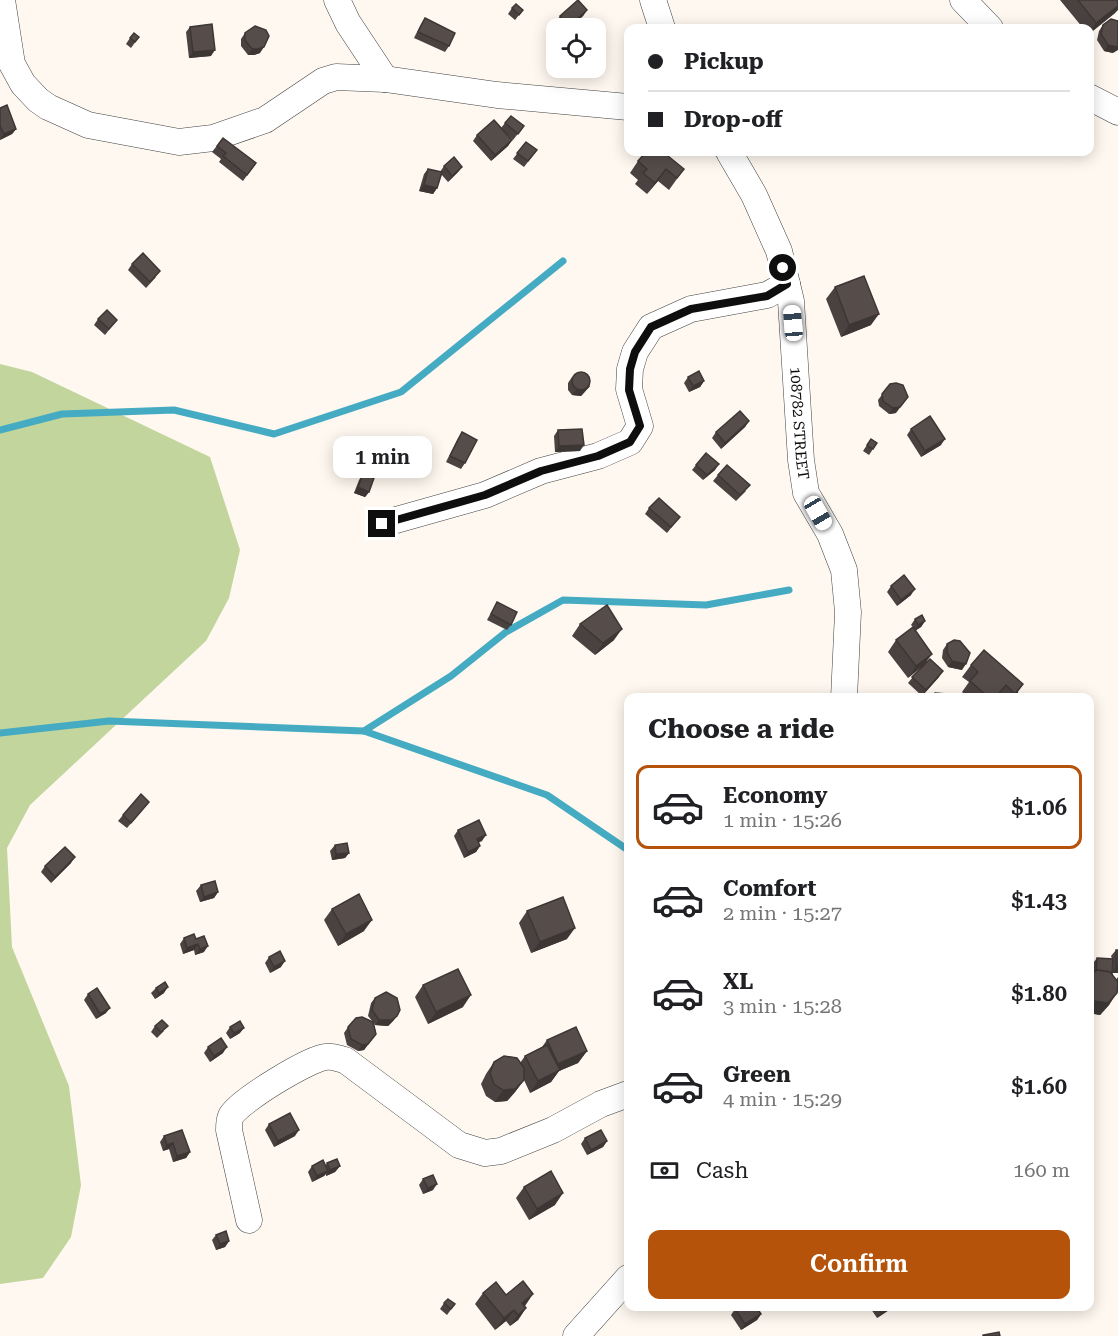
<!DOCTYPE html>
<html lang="en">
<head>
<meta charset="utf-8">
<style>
  :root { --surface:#fff; --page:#f6f6f6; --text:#202124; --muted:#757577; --line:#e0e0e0; --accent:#b45309 }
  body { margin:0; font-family:"Roboto Serif",serif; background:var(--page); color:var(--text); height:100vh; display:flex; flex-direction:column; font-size:22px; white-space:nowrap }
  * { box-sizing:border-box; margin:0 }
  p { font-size:20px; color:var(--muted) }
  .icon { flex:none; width:33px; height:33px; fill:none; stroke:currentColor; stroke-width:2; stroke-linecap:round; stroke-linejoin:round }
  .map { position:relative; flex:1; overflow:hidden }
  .details { position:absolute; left:624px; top:693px; width:470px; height:618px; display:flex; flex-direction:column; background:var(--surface); border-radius:12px; box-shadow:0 3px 15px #0003 }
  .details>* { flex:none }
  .hud { position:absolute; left:624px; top:24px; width:470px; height:132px; border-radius:12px; box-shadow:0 3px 15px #0003; display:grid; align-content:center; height:132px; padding:0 24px; background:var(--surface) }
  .controls { position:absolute; left:546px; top:18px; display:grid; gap:12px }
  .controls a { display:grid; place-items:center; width:60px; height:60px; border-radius:12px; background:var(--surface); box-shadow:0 3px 15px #0003; font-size:30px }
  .end { position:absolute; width:27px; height:27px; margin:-14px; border:8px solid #0e0e0e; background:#fff; box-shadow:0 0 0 3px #fff }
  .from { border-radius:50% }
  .bubble { position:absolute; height:42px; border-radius:12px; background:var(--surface); box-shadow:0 3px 15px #0003; font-size:20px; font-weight:600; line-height:42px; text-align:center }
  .car { position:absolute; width:18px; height:36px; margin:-18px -9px; border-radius:8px; box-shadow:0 0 4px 2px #0007; background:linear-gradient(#fff 24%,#345 0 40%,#fff 0 76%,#345 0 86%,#fff 0) }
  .hud b { display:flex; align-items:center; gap:21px; height:57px; font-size:22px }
  .hud b+b { border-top:2px solid var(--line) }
  .hud i { width:15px; height:15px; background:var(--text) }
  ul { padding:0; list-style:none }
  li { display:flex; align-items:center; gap:18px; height:84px; margin:0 12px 9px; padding:0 12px; border:3px solid transparent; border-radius:12px }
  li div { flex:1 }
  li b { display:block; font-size:22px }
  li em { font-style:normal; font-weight:600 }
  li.selected { border-color:var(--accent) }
  li>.icon { width:54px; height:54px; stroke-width:1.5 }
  h2 { padding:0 24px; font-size:27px; line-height:72px }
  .pay { display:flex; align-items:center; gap:15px; height:66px; padding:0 24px; font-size:22px }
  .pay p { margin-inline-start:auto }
  .primary-button { display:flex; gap:12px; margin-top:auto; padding:12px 24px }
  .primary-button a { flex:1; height:69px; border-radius:12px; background:var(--accent); color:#fff; font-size:24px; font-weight:600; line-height:69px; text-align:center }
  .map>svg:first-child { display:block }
</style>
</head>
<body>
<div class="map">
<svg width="1118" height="1336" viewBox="0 0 1118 1336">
  <rect width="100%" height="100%" fill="#fef8f0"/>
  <!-- forest -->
  <path fill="#c2d59c" d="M0,364L32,372L210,457L240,550L229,598L206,641L30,805L7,848L12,947L69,1086L81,1185L71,1237L43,1278L0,1284Z"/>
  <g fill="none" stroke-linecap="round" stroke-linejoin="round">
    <!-- stream -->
    <g stroke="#45abc2" stroke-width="7">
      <path d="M0,430L62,414L174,410L274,434L401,392L563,261"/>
      <path d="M364,731L451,676L506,632L563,600L706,605L789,590"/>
      <path d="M0,733L109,721L364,731L547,795L628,850"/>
    </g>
    <!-- minor casing -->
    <g stroke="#414141" stroke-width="27">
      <g id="minor">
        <path d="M2,0L12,64L23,84L38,100L48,107L88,125L179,142L213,138L265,120L323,81L336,77L385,79L497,95L628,107"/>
        <path d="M337,0L348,23L385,79"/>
        <path d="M653,0L662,28"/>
        <path d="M963,0L990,28"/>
        <path d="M1089,97L1118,112"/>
        <path id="s1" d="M729,152L754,195L779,251L791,301L801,460L806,493L830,534L844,570L848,612L844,698"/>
        <path d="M382,524L485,495L541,471L598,456L630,442L640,426L629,389L630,369L635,352L651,327L691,309L767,295L787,284"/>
        <path d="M249,1220L229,1130C229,1125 229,1120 231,1116C239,1101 310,1058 326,1057C333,1056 339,1059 345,1060L459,1145L485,1153L501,1151L553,1130L601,1104L628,1094"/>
        <path d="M576,1336L628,1278"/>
      </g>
    </g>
    <!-- minor -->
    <use href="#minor" stroke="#fff" stroke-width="26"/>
  </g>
  <!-- wall -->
  <g fill="#4a4240">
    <path d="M1060,0H1118L1115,13L1089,34V28H1083Z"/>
    <path d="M512,8L523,10L515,20L508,14Z"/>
    <path d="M587,10L583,16L577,21L580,25L578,28H562L556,22L560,16Z"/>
    <path d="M425,18L449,46L445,52L414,38L421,24Z"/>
    <path d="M1103,25L1113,53L1104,51L1097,40L1099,31Z"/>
    <path d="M190,27L211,56L189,58L186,32Z"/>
    <path d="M245,33L260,53L254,55H248L241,46V39Z"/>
    <path d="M139,37L131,48L126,44L130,38Z"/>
    <path d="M0,108L16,129L12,134L0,140Z"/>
    <path d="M505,123L524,126L513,140L505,132L512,140L508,146L491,161L473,141L477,135L501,128Z"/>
    <path d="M223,138L256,163L243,181L219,162L221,159L212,152Z"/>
    <path d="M526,142L537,150L524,167L513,159Z"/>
    <path d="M638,161L684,169L669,190L658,181L647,194L635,184L638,180L630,173Z"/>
    <path d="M444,166L462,167L458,172L448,182L441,174L437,188L433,194L419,191L424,174L428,169L440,172Z"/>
    <path d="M132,264L156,277L146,288L128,270Z"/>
    <path d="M835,287L871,325L841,337L826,299Z"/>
    <path d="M98,319L117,320L105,335L94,325Z"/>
    <path d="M572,377L590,386L581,396L572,395L568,390V383Z"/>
    <path d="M688,377L704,381L700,387L689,392L684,383Z"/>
    <path d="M890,384L896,413L889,414L879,406L878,400Z"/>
    <path d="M749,421L745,427L721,449L712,438L716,432Z"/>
    <path d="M911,429L941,445L921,457L907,435Z"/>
    <path d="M558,430L580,451L555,452L554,436Z"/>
    <path d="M462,432L465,463L461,469L446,462L458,438Z"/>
    <path d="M871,439L877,443L869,455L863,451Z"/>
    <path d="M696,465L715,470L703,480L692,470Z"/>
    <path d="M363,474L369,492L365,497L354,493L359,480Z"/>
    <path d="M718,475L746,491L736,501L713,481Z"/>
    <path d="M649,508L680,517L667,533L645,514Z"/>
    <path d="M891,586L911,595L897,606L887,592Z"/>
    <path d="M497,602L511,625L507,630L487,620Z"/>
    <path d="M915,619L925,621L921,627L915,631L927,662L939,677L922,696L908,683L921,667L908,678L888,652L896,640L913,627L911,625Z"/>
    <path d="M580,624L614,640L595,655L572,636Z"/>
    <path d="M947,644L962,670L948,667L942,658L943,650Z"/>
    <path d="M971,665L1023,684L1017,693L1020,698H968L962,692L969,682L962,677Z"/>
    <path d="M149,802L127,828L118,821L123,815Z"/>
    <path d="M458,830L482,841L478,842L480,846L476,852L464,858L454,836Z"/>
    <path d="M335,845L349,853L345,858L332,860L330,851Z"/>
    <path d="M71,863L51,883L41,872L45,866Z"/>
    <path d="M201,885L218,892L214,898L200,902L196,891Z"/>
    <path d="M332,909L364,931L338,946L324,920Z"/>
    <path d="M527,911L567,939L531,953L519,923Z"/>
    <path d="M184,938L196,939L204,952L195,955L194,950L183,954L180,944Z"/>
    <path d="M1116,950H1118V973H1112V974L1116,980L1118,977V987L1109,1005L1100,1015L1089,1013V976L1092,974L1093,963L1097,958L1112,959L1111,956Z"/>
    <path d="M269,957L281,967L270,973L265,963Z"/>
    <path d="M423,985L463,1007L428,1024L415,997Z"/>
    <path d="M156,988L164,993L155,999L151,993Z"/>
    <path d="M88,994L106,1013L96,1019L84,1000Z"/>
    <path d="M375,998L397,1016L393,1021L388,1026L375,1025L374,1023L376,1034L364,1050L358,1051L347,1045L344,1033L348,1027L373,1022L368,1016L371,1003Z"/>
    <path d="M155,1026L164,1031L157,1038L151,1032Z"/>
    <path d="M230,1027L240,1033L230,1039L226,1033Z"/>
    <path d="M547,1040L587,1051L578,1063L559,1071L551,1082L530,1093L524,1080L515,1092L507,1101L495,1102L486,1096L481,1084L486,1074L494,1062L520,1063L525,1056L542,1047Z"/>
    <path d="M208,1047L223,1053L210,1062L204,1053Z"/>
    <path d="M269,1124L295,1136L274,1147L265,1130Z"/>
    <path d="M164,1136L190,1152L186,1158L173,1162L169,1149L163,1151L160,1142Z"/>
    <path d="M585,1138L607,1141L603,1147L587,1155L581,1144Z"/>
    <path d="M327,1163L340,1166L335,1172L326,1176V1174L324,1176L312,1182L308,1172L312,1166L326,1165Z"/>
    <path d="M423,1179L433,1190L423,1194L419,1185Z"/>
    <path d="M524,1187L555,1205L529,1220L516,1198Z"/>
    <path d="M216,1235L229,1241L225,1247L216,1250L212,1240Z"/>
    <path d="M483,1293L506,1295L526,1308L518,1320L510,1326L506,1321L495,1330L475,1304Z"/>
    <path d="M444,1303L455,1304L447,1315L440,1309Z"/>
    <path d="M869,1306H895L877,1318Z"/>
    <path d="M735,1309L761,1314L757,1320L741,1330L731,1315Z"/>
  </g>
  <!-- shaded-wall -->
  <g fill="#3c3634">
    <path d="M1118,6V10L1115,13L1089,34L1096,23Z"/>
    <path d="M587,10L583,16L572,26L576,20Z"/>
    <path d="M1108,45L1118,46V50L1113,53L1104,51Z"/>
    <path d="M264,47L260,53L254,55H248L252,49Z"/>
    <path d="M215,50L211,56L189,58L193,52Z"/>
    <path d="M16,129L12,134L0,140L4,134Z"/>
    <path d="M512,140L508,146L491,161L495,155Z"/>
    <path d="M462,167L458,172L448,182L452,176Z"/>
    <path d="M666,169L658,181L647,194L655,183Z"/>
    <path d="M424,185L437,188L433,194L419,191Z"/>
    <path d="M879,314L871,325L841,337L849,325Z"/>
    <path d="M704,381L700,387L689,392L693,386Z"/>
    <path d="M590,386L581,396L572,395L576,390Z"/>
    <path d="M908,397L896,413L889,414L893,408Z"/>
    <path d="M749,421L745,427L721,449L725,443Z"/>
    <path d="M945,439L941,445L921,457L925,451Z"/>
    <path d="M584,445L580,451L555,452L559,446Z"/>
    <path d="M719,464L715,470L703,480L707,475Z"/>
    <path d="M358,487L369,492L365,497L354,493Z"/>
    <path d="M915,589L911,595L897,606L901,600Z"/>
    <path d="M925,621L921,627L914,631L918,625Z"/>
    <path d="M622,629L614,640L595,655L603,643Z"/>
    <path d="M932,654L924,665L908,678L916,666Z"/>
    <path d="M952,661L966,664L962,670L948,667Z"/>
    <path d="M943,671L939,677L922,696L926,690Z"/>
    <path d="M486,835L482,841L473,845L477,839Z"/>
    <path d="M480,846L476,852L464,858L468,852Z"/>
    <path d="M349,853L345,858L332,860L336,854Z"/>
    <path d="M75,857L71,863L51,883L55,877Z"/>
    <path d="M218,892L214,898L200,902L204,897Z"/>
    <path d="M372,920L364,931L338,946L346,934Z"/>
    <path d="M575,928L567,939L531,953L540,942Z"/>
    <path d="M198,944L194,950L183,954L187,948Z"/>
    <path d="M208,946L204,952L195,955L200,949Z"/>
    <path d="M285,961L281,967L270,973L274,967Z"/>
    <path d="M1116,967H1118V973H1112Z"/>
    <path d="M168,987L164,993L155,999L159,993Z"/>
    <path d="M1117,993L1109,1005L1100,1015L1089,1013V1009L1094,1001Z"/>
    <path d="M471,995L463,1007L428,1024L436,1012Z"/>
    <path d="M110,1008L106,1013L96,1019L100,1014Z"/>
    <path d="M397,1016L393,1021L388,1026L375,1025L379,1020Z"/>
    <path d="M244,1028L240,1033L230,1039L234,1033Z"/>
    <path d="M376,1034L364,1050L358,1051L362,1045Z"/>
    <path d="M227,1047L223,1053L210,1062L214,1056Z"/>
    <path d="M587,1051L578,1063L559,1071L551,1082L530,1093L538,1081L550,1075L558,1064Z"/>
    <path d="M524,1080L515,1092L507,1101L495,1102L503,1090Z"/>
    <path d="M299,1130L295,1136L274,1147L278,1141Z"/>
    <path d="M607,1141L603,1147L587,1155L591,1150Z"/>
    <path d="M173,1143L169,1149L163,1151L167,1145Z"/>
    <path d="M190,1152L186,1158L173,1162L177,1156Z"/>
    <path d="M340,1166L335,1172L326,1176L330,1170Z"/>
    <path d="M328,1171L324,1176L312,1182L317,1176Z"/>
    <path d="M437,1184L433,1190L423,1194L428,1188Z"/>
    <path d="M563,1193L555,1205L529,1220L537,1209Z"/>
    <path d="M229,1241L225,1247L216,1250L220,1244Z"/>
    <path d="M533,1294L525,1306L517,1313L522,1303Z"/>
    <path d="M890,1306H895L877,1318L881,1313Z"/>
    <path d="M526,1308L518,1320L510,1326L518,1315Z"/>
    <path d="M514,1310L506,1321L495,1330L504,1318Z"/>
    <path d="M761,1314L757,1320L741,1330L745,1324Z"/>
  </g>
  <!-- building -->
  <g fill="#564d4b" stroke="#3c3634" stroke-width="1.5">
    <path d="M578,0L587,10L576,20L580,25L576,28H571L560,16Z"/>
    <path d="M1078,0H1118V6L1096,23Z"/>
    <path d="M516,4L523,10L519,15L512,8Z"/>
    <path d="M425,18L455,33L449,46L418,32Z"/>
    <path d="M1111,19L1118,21V46L1117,47L1108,45L1101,34L1103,25Z"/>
    <path d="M212,24L215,50L193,52L190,27Z"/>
    <path d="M255,26L266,30L269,36L264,47L258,49H252L245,40V33Z"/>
    <path d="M134,33L139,37L135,42L130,38Z"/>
    <path d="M7,105L16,129L4,134L0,126V108Z"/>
    <path d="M511,116L524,126L518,134L505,123Z"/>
    <path d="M494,120L512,140L495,155L477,135Z"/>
    <path d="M223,138L256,163L247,175L223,156L226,153L217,146Z"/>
    <path d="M526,142L537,150L528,161L517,153Z"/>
    <path d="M646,152H663L684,169L677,178L666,169L655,183L643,173L647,169L638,161Z"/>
    <path d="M454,157L462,167L452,176L444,166Z"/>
    <path d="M428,169L442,172L437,188L424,185Z"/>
    <path d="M143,253L160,271L150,282L132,264Z"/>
    <path d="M864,276L879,314L849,325L835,287Z"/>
    <path d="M107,310L117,320L109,329L98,319Z"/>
    <path d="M699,371L704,381L693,386L688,377Z"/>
    <circle cx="581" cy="381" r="9"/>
    <path d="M896,383L903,385L908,397L900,407L893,408L883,401L882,394L890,384Z"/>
    <path d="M740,411L749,421L725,443L716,432Z"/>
    <path d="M930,416L945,439L925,451L911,429Z"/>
    <path d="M582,429L584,445L559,446L558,430Z"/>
    <path d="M462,432L477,440L465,463L450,456Z"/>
    <path d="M871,439L877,443L873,449L867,445Z"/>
    <path d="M706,453L719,464L707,475L696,465Z"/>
    <path d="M727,465L750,485L740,495L718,475Z"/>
    <path d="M363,474L374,478L369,492L358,487Z"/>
    <path d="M659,498L680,517L671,527L649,508Z"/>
    <path d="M904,575L915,589L901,600L891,586Z"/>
    <path d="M497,602L517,612L511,625L491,614Z"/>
    <path d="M607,605L622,629L603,643L580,624Z"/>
    <path d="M922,615L925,621L918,625L915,619Z"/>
    <path d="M913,627L932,654L916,666L896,640Z"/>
    <path d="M954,640L960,641L970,653L966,664L952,661L947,652V644Z"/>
    <path d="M984,650L1023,684L1015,694L1006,685L995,698H989L970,681L978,672L971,665Z"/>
    <path d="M930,659L943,671L926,690L912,677Z"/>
    <path d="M1017,692L1020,698H1013Z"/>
    <path d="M935,693L947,694L951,698H934Z"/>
    <path d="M1004,693L1009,698H1002Z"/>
    <path d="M141,794L149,802L131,823L123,815Z"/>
    <path d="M479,820L486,835L477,839L480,846L468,852L458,830Z"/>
    <path d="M347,843L349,853L336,854L335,845Z"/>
    <path d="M65,847L75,857L55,877L45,866Z"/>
    <path d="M215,881L218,892L204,897L201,885Z"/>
    <path d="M359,894L372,920L346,934L332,909Z"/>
    <path d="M563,897L575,928L540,942L527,911Z"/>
    <path d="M194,934L196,939L204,936L208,946L200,949L198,944L187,948L184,938Z"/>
    <rect x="1116" y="950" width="2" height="17"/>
    <path d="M280,951L285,961L274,967L269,957Z"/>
    <path d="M1097,958L1113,959L1112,974L1110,972L1097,970L1096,971Z"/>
    <path d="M458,969L471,995L436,1012L423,985Z"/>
    <path d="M1097,970L1110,972L1118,982L1117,993L1108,1003L1094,1001L1089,995V976Z"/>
    <path d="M165,982L168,987L159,993L156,988Z"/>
    <path d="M97,988L110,1008L100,1014L88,994Z"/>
    <path d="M386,992L397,998L400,1010L397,1016L392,1020H379L372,1010L375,998Z"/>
    <path d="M362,1017L373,1022L376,1034L368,1044L362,1045L351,1039L348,1027L356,1018Z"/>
    <path d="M162,1020L168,1026L161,1032L155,1026Z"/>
    <path d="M240,1021L244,1028L234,1033L230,1027Z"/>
    <path d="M576,1027L587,1051L558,1064L547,1040Z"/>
    <path d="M221,1038L227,1047L214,1056L208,1047Z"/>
    <path d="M547,1045L560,1070L538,1081L525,1056Z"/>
    <path d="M504,1056L517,1058L524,1068V1080L515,1089L503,1090L494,1084L490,1073L494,1062Z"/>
    <path d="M290,1113L299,1130L278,1141L269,1124Z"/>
    <path d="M182,1130L190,1152L177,1156L173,1143L167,1145L164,1136Z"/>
    <path d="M601,1130L607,1141L591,1150L585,1138Z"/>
    <path d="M337,1159L340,1166L330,1170L327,1163Z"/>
    <path d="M323,1160L328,1171L317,1176L312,1166Z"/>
    <path d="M551,1171L563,1193L537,1209L524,1187Z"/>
    <path d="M433,1175L437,1184L428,1188L423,1179Z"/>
    <path d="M226,1231L229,1241L220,1244L216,1235Z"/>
    <path d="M523,1281L533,1294L522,1303L526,1308L518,1315L514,1310L504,1318L483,1293L496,1282L506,1295Z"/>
    <path d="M448,1299L455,1304L451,1309L444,1303Z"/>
    <path d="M738,1306H756L761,1314L745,1324L735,1309Z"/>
    <path d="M877,1306H890L881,1313Z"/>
    <path d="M999,1332L1000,1336H983V1335Z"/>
  </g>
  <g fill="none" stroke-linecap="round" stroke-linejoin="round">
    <!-- route -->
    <path stroke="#0e0e0e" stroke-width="8" d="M382,524L485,495L541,471L598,456L630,442L640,426L629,390L630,369L635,352L651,327L691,309L767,296L787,284L783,268"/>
  </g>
  <g text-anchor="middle" stroke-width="6" stroke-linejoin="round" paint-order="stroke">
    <!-- street labels -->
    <g font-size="15" fill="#0e0e0e" stroke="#fff">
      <text dy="5" stroke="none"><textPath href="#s1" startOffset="285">108782 STREET</textPath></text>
    </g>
  </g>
</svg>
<div class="controls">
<a><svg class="icon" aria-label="locate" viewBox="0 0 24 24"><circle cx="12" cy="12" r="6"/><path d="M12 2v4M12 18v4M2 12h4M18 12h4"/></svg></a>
</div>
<i class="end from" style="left:783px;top:268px"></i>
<i class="end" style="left:382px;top:524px"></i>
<div class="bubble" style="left:333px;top:436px;width:99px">1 min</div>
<i class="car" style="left:793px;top:323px;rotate:355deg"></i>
<i class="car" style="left:818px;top:513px;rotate:150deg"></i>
<div class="hud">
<b><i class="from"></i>Pickup</b>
<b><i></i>Drop-off</b>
</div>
<section class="details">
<h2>Choose a ride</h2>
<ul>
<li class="selected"><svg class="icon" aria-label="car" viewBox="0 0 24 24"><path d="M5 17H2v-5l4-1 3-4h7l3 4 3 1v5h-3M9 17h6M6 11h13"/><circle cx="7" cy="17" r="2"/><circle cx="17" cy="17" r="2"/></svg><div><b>Economy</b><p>1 min · 15:26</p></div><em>$1.06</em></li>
<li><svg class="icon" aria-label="car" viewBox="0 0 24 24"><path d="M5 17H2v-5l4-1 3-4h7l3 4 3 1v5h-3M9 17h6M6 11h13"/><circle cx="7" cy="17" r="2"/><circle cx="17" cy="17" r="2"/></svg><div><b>Comfort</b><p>2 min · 15:27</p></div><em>$1.43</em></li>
<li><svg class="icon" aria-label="car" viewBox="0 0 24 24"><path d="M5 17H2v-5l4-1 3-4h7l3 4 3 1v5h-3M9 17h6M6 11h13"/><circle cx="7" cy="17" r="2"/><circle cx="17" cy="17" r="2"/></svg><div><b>XL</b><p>3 min · 15:28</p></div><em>$1.80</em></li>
<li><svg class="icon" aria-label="car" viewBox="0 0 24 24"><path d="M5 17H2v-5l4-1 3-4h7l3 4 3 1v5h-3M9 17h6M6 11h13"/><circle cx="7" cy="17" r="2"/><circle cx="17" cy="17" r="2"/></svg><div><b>Green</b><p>4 min · 15:29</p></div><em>$1.60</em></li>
</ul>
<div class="pay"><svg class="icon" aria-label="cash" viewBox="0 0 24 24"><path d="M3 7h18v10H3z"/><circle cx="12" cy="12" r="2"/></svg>Cash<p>160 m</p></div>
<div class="primary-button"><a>Confirm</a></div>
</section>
</div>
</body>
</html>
